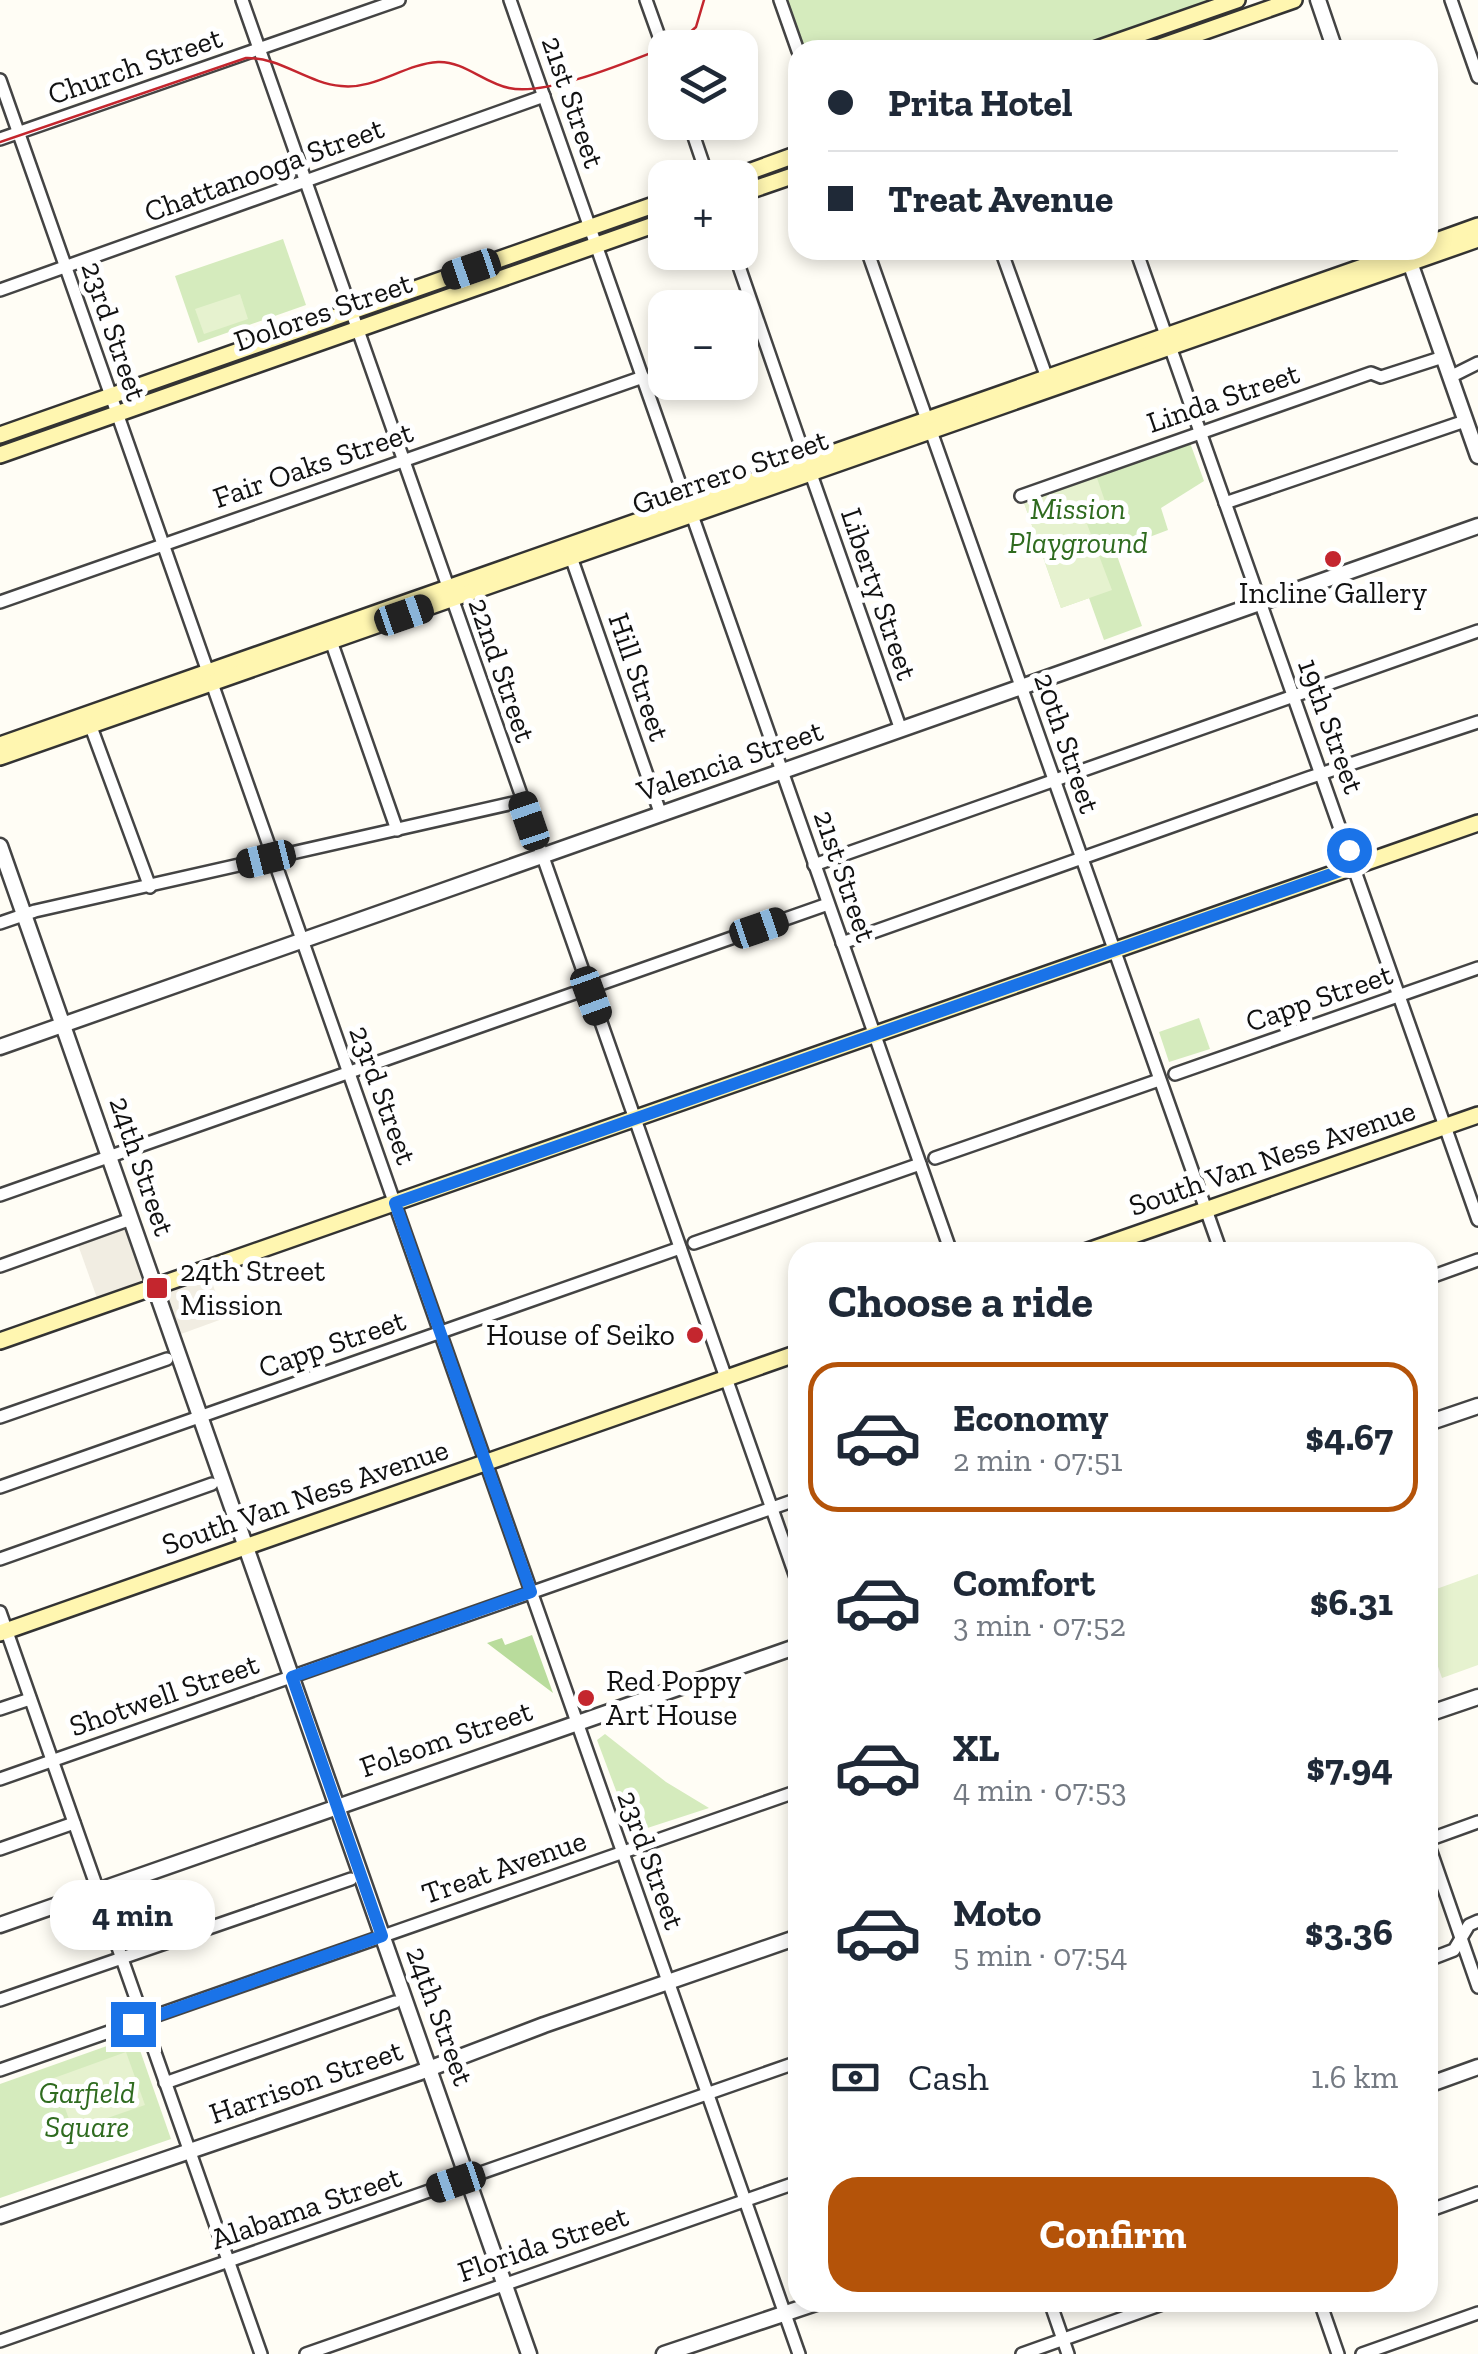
<!DOCTYPE html>
<html lang="en">
<head>
<meta charset="utf-8">
<style>
  :root { --surface:#fff; --page:#f6f6f7; --text:#1f2937; --muted:#747a83; --line:#e0e1e3; --accent:#b45309 }
  body { margin:0; font-family:"Zilla Slab",serif; background:var(--page); color:var(--text); height:100vh; display:flex; flex-direction:column; font-size:38px; white-space:nowrap }
  * { box-sizing:border-box; margin:0 }
  p { font-size:32px; color:var(--muted) }
  .icon { flex:none; width:55px; height:55px; fill:none; stroke:currentColor; stroke-width:2; stroke-linecap:round; stroke-linejoin:round }
  .map { position:relative; flex:1; overflow:hidden }
  .details { position:absolute; left:788px; top:1242px; width:650px; height:1070px; display:flex; flex-direction:column; background:var(--surface); border-radius:30px; box-shadow:0 5px 15px #0003 }
  .details>* { flex:none }
  .banner { position:absolute; left:788px; top:40px; width:650px; height:220px; border-radius:30px; box-shadow:0 5px 15px #0003; display:grid; align-content:center; height:220px; padding:0 40px; background:var(--surface) }
  .buttons { position:absolute; left:648px; top:30px; display:grid; gap:20px }
  .buttons a { display:grid; place-items:center; width:110px; height:110px; border-radius:20px; background:var(--surface); box-shadow:0 5px 15px #0003; font-size:50px }
  .end { position:absolute; width:45px; height:45px; margin:-22px; border:12px solid #1a73e8; background:#fff; box-shadow:0 0 0 5px #fff }
  .from { border-radius:50% }
  .bubble { position:absolute; height:70px; border-radius:30px; background:var(--surface); box-shadow:0 5px 15px #0003; font-size:32px; font-weight:700; line-height:70px; text-align:center }
  .car { position:absolute; width:30px; height:60px; margin:-30px -15px; border-radius:12px; box-shadow:0 0 8px 2px #0007; background:linear-gradient(#222 24%,#8ab4d8 0 40%,#222 0 76%,#8ab4d8 0 86%,#222 0) }
  .banner b { display:flex; align-items:center; gap:35px; height:95px; font-size:38px }
  .banner b+b { border-top:2px solid var(--line) }
  .banner i { width:25px; height:25px; background:var(--text) }
  ul { padding:0; list-style:none }
  li { display:flex; align-items:center; gap:30px; height:150px; margin:0 20px 15px; padding:0 20px; border:5px solid transparent; border-radius:30px }
  li div { flex:1 }
  li b { display:block; font-size:38px }
  li em { font-style:normal; font-weight:700 }
  li.on { border-color:var(--accent) }
  li>.icon { width:90px; height:90px; stroke-width:1.5 }
  h2 { padding:0 40px; font-size:45px; line-height:120px }
  .pay { display:flex; align-items:center; gap:25px; height:110px; padding:0 40px; font-size:38px }
  .pay p { margin-inline-start:auto }
  .action { display:flex; gap:20px; margin-top:auto; padding:20px 40px }
  .action a { flex:1; height:115px; border-radius:30px; background:var(--accent); color:#fff; font-size:40px; font-weight:700; line-height:115px; text-align:center }
  .map>svg:first-child { display:block }
</style>
</head>
<body>
<div class="map">
<svg width="1478" height="2354" viewBox="0 0 1478 2354">
  <rect width="100%" height="100%" fill="#fffdf5"/>
  <!-- green -->
  <g fill="#d5ebbd">
    <path d="M787,0H1213L1070,50H804Z"/>
    <path d="M283,239L306,305L198,343L175,276Z"/>
    <path d="M1189,440L1204,481L1161,508L1168,530L1115,550L1142,626L1104,640L1089,598L1061,608L1023,500Z"/>
    <path d="M1199,1018L1210,1049L1169,1062L1159,1032Z"/>
    <path d="M605,1734L666,1782L709,1808L632,1833L597,1740Z"/>
    <path d="M135,2036L171,2139L0,2198V2084Z"/>
  </g>
  <!-- forest -->
  <path fill="#b9dc9c" d="M532,1635L553,1693L487,1643L502,1638L505,1645Z"/>
  <!-- pitch -->
  <g fill="#e6f2cf">
    <path d="M240,294L248,319L204,334L195,309Z"/>
    <path d="M1096,475L1110,516L1087,524L1112,590L1061,608L1023,500Z"/>
    <path d="M1478,1574V1665L1442,1678L1428,1638V1592Z"/>
    <path d="M126,2052L145,2105L73,2130L54,2078Z"/>
  </g>
  <!-- plaza -->
  <g fill="#f1ede2">
    <path d="M125,1225L143,1280L97,1298L77,1242Z"/>
    <path d="M210,1277L225,1318L181,1334L167,1293Z"/>
  </g>
  <g fill="none" stroke-linecap="round" stroke-linejoin="round">
    <!-- minor casing -->
    <g stroke="#444" stroke-width="16">
      <g id="minor">
        <path d="M242,0L798,1583"/>
        <path d="M510,0L687,504"/>
        <path d="M646,0L665,53"/>
        <path d="M780,0L798,51"/>
        <path d="M1451,0L1478,77"/>
        <path d="M0,80L799,2354"/>
        <path d="M689,122L708,178"/>
        <path d="M0,139L399,0"/>
        <path d="M867,250L1221,1252"/>
        <path d="M1001,250L1047,378"/>
        <path d="M1136,250L1478,1220"/>
        <path d="M734,252L807,463"/>
        <path d="M0,290L544,96"/>
        <path d="M1450,377L1478,363"/>
        <path d="M811,474L901,730"/>
        <path d="M1021,496L1371,373L1381,377L1443,357"/>
        <path d="M1225,503L1465,421"/>
        <path d="M692,515L951,1252"/>
        <path d="M571,557L661,815"/>
        <path d="M0,602L643,377"/>
        <path d="M331,641L397,830"/>
        <path d="M91,727L150,887"/>
        <path d="M814,865L1478,631"/>
        <path d="M0,923L35,911L522,801"/>
        <path d="M842,943L1308,778L1478,722"/>
        <path d="M1175,1074L1478,968"/>
        <path d="M935,1158L1159,1080"/>
        <path d="M0,1195L828,904"/>
        <path d="M694,1243L920,1164"/>
        <path d="M0,1266L131,1219"/>
        <path d="M1428,1278L1478,1260"/>
        <path d="M0,1417L167,1359"/>
        <path d="M0,1487L680,1248"/>
        <path d="M0,1559L212,1484"/>
        <path d="M0,1612L261,2354"/>
        <path d="M0,1709L30,1699"/>
        <path d="M0,1779L798,1499"/>
        <path d="M1428,1840L1478,1822"/>
        <path d="M1428,1843L1478,1987"/>
        <path d="M0,1849L74,1823"/>
        <path d="M1428,1960L1454,1950L1469,1925L1478,1921"/>
        <path d="M0,2000L351,1879"/>
        <path d="M0,2070L798,1791"/>
        <path d="M165,2083L395,2002"/>
        <path d="M1428,2211L1478,2193"/>
        <path d="M1050,2302L1068,2354"/>
        <path d="M1320,2302L1338,2354"/>
        <path d="M0,2341L798,2062"/>
        <path d="M306,2354L798,2182"/>
        <path d="M1022,2354L1168,2302"/>
        <path d="M1362,2354L1478,2313"/>
      </g>
    </g>
    <!-- tertiary casing -->
    <g stroke="#444" stroke-width="19">
      <g id="tertiary">
        <path d="M1318,0L1335,50"/>
        <path d="M1407,254L1478,456"/>
        <path d="M0,846L529,2354"/>
        <path d="M0,1047L1478,526"/>
        <path d="M1428,1423L1478,1406"/>
        <path d="M1428,1714L1478,1697"/>
        <path d="M0,1925L798,1646"/>
        <path d="M1428,2085L1478,2067"/>
        <path d="M0,2216L418,2073L544,2025L798,1937"/>
        <path d="M664,2354L819,2302"/>
      </g>
    </g>
    <!-- secondary casing -->
    <g stroke="#333" stroke-width="20">
      <g id="secondary">
        <path d="M1094,50L1237,0"/>
        <path d="M1151,50L1294,0"/>
        <path d="M732,178L798,154"/>
        <path d="M740,194L798,174"/>
        <path d="M1428,244L1478,226"/>
        <path d="M0,435L665,201"/>
        <path d="M0,455L665,221"/>
        <path d="M0,745L1411,250"/>
        <path d="M0,757L1478,239"/>
        <path d="M1085,1252L1478,1115"/>
        <path d="M0,1341L1478,823"/>
        <path d="M0,1633L798,1353"/>
      </g>
    </g>
    <!-- minor -->
    <use href="#minor" stroke="#fff" stroke-width="11"/>
    <!-- tertiary -->
    <use href="#tertiary" stroke="#fff" stroke-width="14"/>
    <!-- secondary -->
    <use href="#secondary" stroke="#fff6b0" stroke-width="15"/>
    <!-- tram -->
    <path stroke="#c4262e" stroke-width="2.5" d="M0,142L246,58C280,57 307,83 341,86C375,90 404,64 438,62C464,61 484,83 509,88C549,97 639,57 679,42L696,27L704,0"/>
  </g>
  <g fill="none" stroke-linecap="round" stroke-linejoin="round">
    <!-- route -->
    <path stroke="#1a73e8" stroke-width="12" d="M133,2024L382,1936L292,1677L531,1592L395,1203L1343,870L1354,866L1349,850"/>
  </g>
  <!-- markers -->
  <g fill="#c4262e" stroke="#fff" stroke-width="4">
    <circle cx="1333" cy="559" r="10"/>
    <rect x="145" y="1276" width="24" height="24" rx="5"/>
    <circle cx="695" cy="1335" r="10"/>
    <circle cx="586" cy="1698" r="10"/>
  </g>
  <g text-anchor="middle" stroke-width="10" stroke-linejoin="round" paint-order="stroke">
    <!-- street labels -->
    <g font-size="30" fill="#111" stroke="#fff">
      <text transform="translate(135 66) rotate(-19)" y="10">Church Street</text>
      <text transform="translate(573 102) rotate(71)" y="10">21st Street</text>
      <text transform="translate(264 170) rotate(-20)" y="10">Chattanooga Street</text>
      <text transform="translate(323 312) rotate(-19)" y="10">Dolores Street</text>
      <text transform="translate(114 331) rotate(71)" y="10">23rd Street</text>
      <text transform="translate(1223 398) rotate(-19)" y="10">Linda Street</text>
      <text transform="translate(313 465) rotate(-19)" y="10">Fair Oaks Street</text>
      <text transform="translate(730 472) rotate(-19)" y="10">Guerrero Street</text>
      <text transform="translate(879 594) rotate(71)" y="10">Liberty Street</text>
      <text transform="translate(502 670) rotate(71)" y="10">22nd Street</text>
      <text transform="translate(639 677) rotate(71)" y="10">Hill Street</text>
      <text transform="translate(1331 726) rotate(70)" y="10">19th Street</text>
      <text transform="translate(1067 743) rotate(71)" y="10">20th Street</text>
      <text transform="translate(730 761) rotate(-19)" y="10">Valencia Street</text>
      <text transform="translate(845 876) rotate(71)" y="10">21st Street</text>
      <text transform="translate(1319 998) rotate(-19)" y="10">Capp Street</text>
      <text transform="translate(383 1095) rotate(70)" y="10">23rd Street</text>
      <text transform="translate(1272 1158) rotate(-19)" y="10">South Van Ness Avenue</text>
      <text transform="translate(142 1166) rotate(71)" y="10">24th Street</text>
      <text transform="translate(332 1344) rotate(-19)" y="10">Capp Street</text>
      <text transform="translate(305 1497) rotate(-19)" y="10">South Van Ness Avenue</text>
      <text transform="translate(164 1695) rotate(-19)" y="10">Shotwell Street</text>
      <text transform="translate(446 1739) rotate(-19)" y="10">Folsom Street</text>
      <text transform="translate(651 1860) rotate(70)" y="10">23rd Street</text>
      <text transform="translate(504 1867) rotate(-19)" y="10">Treat Avenue</text>
      <text transform="translate(440 2016) rotate(70)" y="10">24th Street</text>
      <text transform="translate(306 2082) rotate(-19)" y="10">Harrison Street</text>
      <text transform="translate(306 2208) rotate(-19)" y="10">Alabama Street</text>
      <text transform="translate(543 2244) rotate(-19)" y="10">Florida Street</text>
    </g>
    <!-- park labels -->
    <g font-size="30" font-style="italic" fill="#2f6b1f" stroke="#fff">
      <text x="1078" y="519">Mission<tspan x="1078" dy="34">Playground</tspan></text>
      <text x="87" y="2103">Garfield<tspan x="87" dy="34">Square</tspan></text>
    </g>
    <!-- poi labels -->
    <g font-size="30" fill="#111" stroke="#fff" text-anchor="start">
      <text x="1333" y="603" text-anchor="middle">Incline Gallery</text>
      <text x="180" y="1281">24th Street<tspan x="180" dy="34">Mission</tspan></text>
      <text x="675" y="1345" text-anchor="end">House of Seiko</text>
      <text x="606" y="1691">Red Poppy<tspan x="606" dy="34">Art House</tspan></text>
    </g>
  </g>
</svg>
<div class="buttons">
<a><svg class="icon" aria-label="layers" viewBox="0 0 24 24"><path d="M12 4l9 5-9 5-9-5zM3 14l9 5 9-5"/></svg></a>
<a>+</a>
<a>−</a>
</div>
<i class="end from" style="left:1349px;top:850px"></i>
<i class="end" style="left:133px;top:2024px"></i>
<div class="bubble" style="left:50px;top:1880px;width:165px">4 min</div>
<i class="car" style="left:471px;top:269px;rotate:251deg"></i>
<i class="car" style="left:404px;top:615px;rotate:71deg"></i>
<i class="car" style="left:529px;top:821px;rotate:341deg"></i>
<i class="car" style="left:266px;top:859px;rotate:256deg"></i>
<i class="car" style="left:759px;top:928px;rotate:71deg"></i>
<i class="car" style="left:591px;top:996px;rotate:160deg"></i>
<i class="car" style="left:456px;top:2182px;rotate:251deg"></i>
<div class="banner">
<b><i class="from"></i>Prita Hotel</b>
<b><i></i>Treat Avenue</b>
</div>
<section class="details">
<h2>Choose a ride</h2>
<ul>
<li class="on"><svg class="icon" aria-label="car" viewBox="0 0 24 24"><path d="M5 17H2v-5l4-1 3-4h7l3 4 3 1v5h-3M9 17h6M6 11h13"/><circle cx="7" cy="17" r="2"/><circle cx="17" cy="17" r="2"/></svg><div><b>Economy</b><p>2 min · 07:51</p></div><em>$4.67</em></li>
<li><svg class="icon" aria-label="car" viewBox="0 0 24 24"><path d="M5 17H2v-5l4-1 3-4h7l3 4 3 1v5h-3M9 17h6M6 11h13"/><circle cx="7" cy="17" r="2"/><circle cx="17" cy="17" r="2"/></svg><div><b>Comfort</b><p>3 min · 07:52</p></div><em>$6.31</em></li>
<li><svg class="icon" aria-label="car" viewBox="0 0 24 24"><path d="M5 17H2v-5l4-1 3-4h7l3 4 3 1v5h-3M9 17h6M6 11h13"/><circle cx="7" cy="17" r="2"/><circle cx="17" cy="17" r="2"/></svg><div><b>XL</b><p>4 min · 07:53</p></div><em>$7.94</em></li>
<li><svg class="icon" aria-label="car" viewBox="0 0 24 24"><path d="M5 17H2v-5l4-1 3-4h7l3 4 3 1v5h-3M9 17h6M6 11h13"/><circle cx="7" cy="17" r="2"/><circle cx="17" cy="17" r="2"/></svg><div><b>Moto</b><p>5 min · 07:54</p></div><em>$3.36</em></li>
</ul>
<div class="pay"><svg class="icon" aria-label="cash" viewBox="0 0 24 24"><path d="M3 7h18v10H3z"/><circle cx="12" cy="12" r="2"/></svg>Cash<p>1.6 km</p></div>
<div class="action"><a>Confirm</a></div>
</section>
</div>
</body>
</html>
